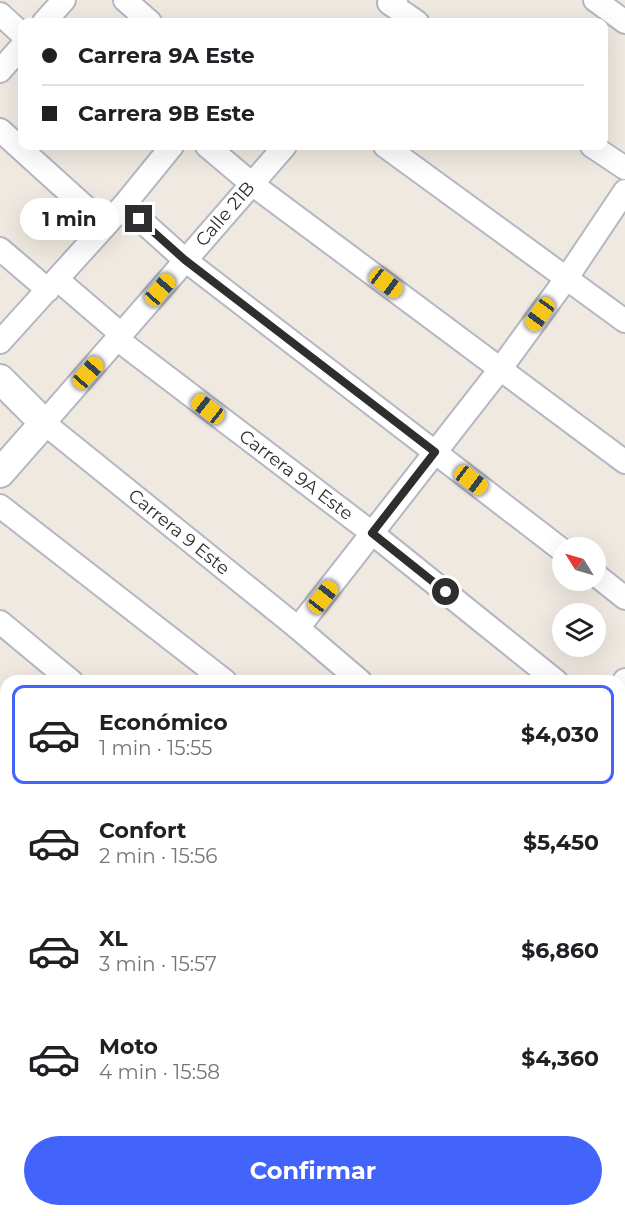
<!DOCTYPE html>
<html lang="es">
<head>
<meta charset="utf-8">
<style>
  :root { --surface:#fff; --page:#f6f6f6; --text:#202124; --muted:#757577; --line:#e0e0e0; --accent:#4264fb }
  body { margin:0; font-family:Montserrat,sans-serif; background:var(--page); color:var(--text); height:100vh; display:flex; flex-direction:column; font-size:22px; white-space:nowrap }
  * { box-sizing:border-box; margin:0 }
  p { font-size:20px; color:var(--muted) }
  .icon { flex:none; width:33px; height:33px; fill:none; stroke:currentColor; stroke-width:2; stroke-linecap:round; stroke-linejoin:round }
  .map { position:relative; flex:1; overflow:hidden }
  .sheet { position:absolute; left:0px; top:675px; width:626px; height:542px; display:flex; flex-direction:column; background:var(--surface); border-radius:18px 18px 0 0; box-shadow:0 6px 24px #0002 }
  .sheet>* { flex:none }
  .guide { position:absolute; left:18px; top:18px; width:590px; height:132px; border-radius:12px; box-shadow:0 6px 24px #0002; display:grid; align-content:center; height:132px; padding:0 24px; background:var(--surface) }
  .needle { width:39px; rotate:307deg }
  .fabs { position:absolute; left:552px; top:537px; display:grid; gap:12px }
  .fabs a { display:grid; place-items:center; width:54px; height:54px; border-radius:50%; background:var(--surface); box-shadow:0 6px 24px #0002; font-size:30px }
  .end { position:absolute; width:27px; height:27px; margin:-14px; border:8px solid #2e2e2e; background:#fff; box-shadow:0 0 0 3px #fff }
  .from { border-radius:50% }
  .bubble { position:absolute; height:42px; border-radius:21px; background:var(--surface); box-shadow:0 6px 24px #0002; font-size:20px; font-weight:700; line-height:42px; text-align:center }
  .car { position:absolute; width:18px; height:36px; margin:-18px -9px; border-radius:8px; box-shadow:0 0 4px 2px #0007; background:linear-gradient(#f5c518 24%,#345 0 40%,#f5c518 0 76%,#345 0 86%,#f5c518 0) }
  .guide b { display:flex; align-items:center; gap:21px; height:57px; font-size:22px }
  .guide b+b { border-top:2px solid var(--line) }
  .guide i { width:15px; height:15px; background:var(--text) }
  ul { padding:10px 0 0; list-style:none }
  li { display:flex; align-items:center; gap:18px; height:99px; margin:0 12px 9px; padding:0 12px; border:3px solid transparent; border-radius:12px }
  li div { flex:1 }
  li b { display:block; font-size:22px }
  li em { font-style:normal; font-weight:700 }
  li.on { border-color:var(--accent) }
  li>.icon { width:54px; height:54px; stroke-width:1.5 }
  .primary-button { display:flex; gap:12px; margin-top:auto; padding:12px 24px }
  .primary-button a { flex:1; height:69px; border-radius:36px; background:var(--accent); color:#fff; font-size:24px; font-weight:700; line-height:69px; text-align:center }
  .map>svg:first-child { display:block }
</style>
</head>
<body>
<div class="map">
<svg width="625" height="1216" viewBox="0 0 625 1216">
  <rect width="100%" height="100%" fill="#efe9e1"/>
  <!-- education -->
  <g fill="#f0e6d1">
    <path d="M625,705V868L620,863V713Z"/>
    <path d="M625,1056V1216H598L592,1211L620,1210V1062Z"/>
  </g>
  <!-- green -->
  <path fill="#b6e59e" d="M6,1012V1059L0,1013Z"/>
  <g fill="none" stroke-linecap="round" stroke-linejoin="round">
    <!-- minor casing -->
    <g stroke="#b4b7c1" stroke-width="26">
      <g id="minor">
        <path d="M125,0L150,22"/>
        <path d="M396,0L389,3L417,22"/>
        <path d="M595,0L625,22"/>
        <path d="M0,14L22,34"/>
        <path d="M44,22L64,0"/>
        <path d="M0,71L22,46"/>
        <path d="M0,130L105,225"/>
        <path d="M207,146L252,184L625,462"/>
        <path d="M285,146L44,423L298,628L360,681"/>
        <path d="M385,146L625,321"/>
        <path d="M592,146L625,168"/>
        <path d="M124,205L185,260L562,550"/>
        <path d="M0,249L48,290"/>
        <path d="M58,280L121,334"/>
        <path d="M117,339L372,533L556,681"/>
        <path d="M0,342L124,205L172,146"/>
        <path d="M0,506L225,681"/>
        <path d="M596,575L625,598"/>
        <path d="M0,622L71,681"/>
        <path d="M298,628L501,368L566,279L625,191"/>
        <path d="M620,687L625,680"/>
        <path d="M0,751L6,756"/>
        <path d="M0,793L6,792"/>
        <path d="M620,865L625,858"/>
        <path d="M620,889L625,894"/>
        <path d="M0,903L6,902"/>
        <path d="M0,1003L6,1002"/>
        <path d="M620,1039L625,1033"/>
        <path d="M0,1121L6,1127"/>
        <path d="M98,1210L104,1216"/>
        <path d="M570,1210L576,1216"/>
        <path d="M58,1216L63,1210"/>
        <path d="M191,1216L196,1210"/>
        <path d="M316,1216L320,1210"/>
        <path d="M463,1216L468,1210"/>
      </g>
    </g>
    <!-- tertiary casing -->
    <g stroke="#b4b7c1" stroke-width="32">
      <path id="tertiary" d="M0,379L44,423L0,473"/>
    </g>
    <!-- minor -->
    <use href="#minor" stroke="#fff" stroke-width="22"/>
    <!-- tertiary -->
    <use href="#tertiary" stroke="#fff" stroke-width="28"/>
  </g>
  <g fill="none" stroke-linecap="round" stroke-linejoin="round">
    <!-- route -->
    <path stroke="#2e2e2e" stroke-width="8" d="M139,219L185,260L435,452L372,533L446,592"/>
  </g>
  <g text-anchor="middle" stroke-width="4.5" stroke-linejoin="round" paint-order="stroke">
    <!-- street labels -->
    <g font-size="18" fill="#2e2e2e" stroke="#fff">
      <text transform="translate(225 214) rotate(-49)" y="6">Calle 21B</text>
      <text transform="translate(296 475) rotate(37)" y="6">Carrera 9A Este</text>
      <text transform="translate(179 532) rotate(39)" y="6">Carrera 9 Este</text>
    </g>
  </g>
</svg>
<div class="fabs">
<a><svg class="needle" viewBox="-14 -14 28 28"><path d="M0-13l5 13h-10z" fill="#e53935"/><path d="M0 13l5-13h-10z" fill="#757577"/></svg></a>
<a><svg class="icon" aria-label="layers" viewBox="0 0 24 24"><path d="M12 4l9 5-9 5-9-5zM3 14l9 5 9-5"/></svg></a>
</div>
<i class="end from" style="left:446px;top:592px"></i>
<i class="end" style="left:139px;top:219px"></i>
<div class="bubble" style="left:20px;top:198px;width:99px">1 min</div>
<i class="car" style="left:386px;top:283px;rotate:127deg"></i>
<i class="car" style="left:160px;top:290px;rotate:41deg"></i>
<i class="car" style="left:540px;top:314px;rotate:216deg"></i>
<i class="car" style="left:88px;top:373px;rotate:41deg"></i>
<i class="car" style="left:208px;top:409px;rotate:308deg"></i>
<i class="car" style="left:471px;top:480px;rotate:127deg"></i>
<i class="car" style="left:323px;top:597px;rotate:38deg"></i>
<div class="guide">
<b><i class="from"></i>Carrera 9A Este</b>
<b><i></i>Carrera 9B Este</b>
</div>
<section class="sheet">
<ul>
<li class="on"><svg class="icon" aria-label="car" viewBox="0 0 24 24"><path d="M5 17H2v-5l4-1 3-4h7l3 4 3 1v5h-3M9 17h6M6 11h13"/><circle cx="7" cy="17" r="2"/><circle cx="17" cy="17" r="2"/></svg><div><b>Económico</b><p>1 min · 15:55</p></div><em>$4,030</em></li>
<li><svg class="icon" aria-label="car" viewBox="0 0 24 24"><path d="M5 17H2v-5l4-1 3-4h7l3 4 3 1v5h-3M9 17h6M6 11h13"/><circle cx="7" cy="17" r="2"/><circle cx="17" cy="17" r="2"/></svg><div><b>Confort</b><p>2 min · 15:56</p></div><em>$5,450</em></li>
<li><svg class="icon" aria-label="car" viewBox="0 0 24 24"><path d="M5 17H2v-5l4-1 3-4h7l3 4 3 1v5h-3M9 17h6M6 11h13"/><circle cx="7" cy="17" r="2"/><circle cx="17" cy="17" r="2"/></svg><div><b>XL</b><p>3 min · 15:57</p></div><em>$6,860</em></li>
<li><svg class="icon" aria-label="car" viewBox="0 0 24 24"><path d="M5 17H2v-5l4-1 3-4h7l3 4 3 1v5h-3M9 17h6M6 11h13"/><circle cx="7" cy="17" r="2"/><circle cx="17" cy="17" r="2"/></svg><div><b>Moto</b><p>4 min · 15:58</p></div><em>$4,360</em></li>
</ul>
<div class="primary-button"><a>Confirmar</a></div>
</section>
</div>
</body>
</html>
